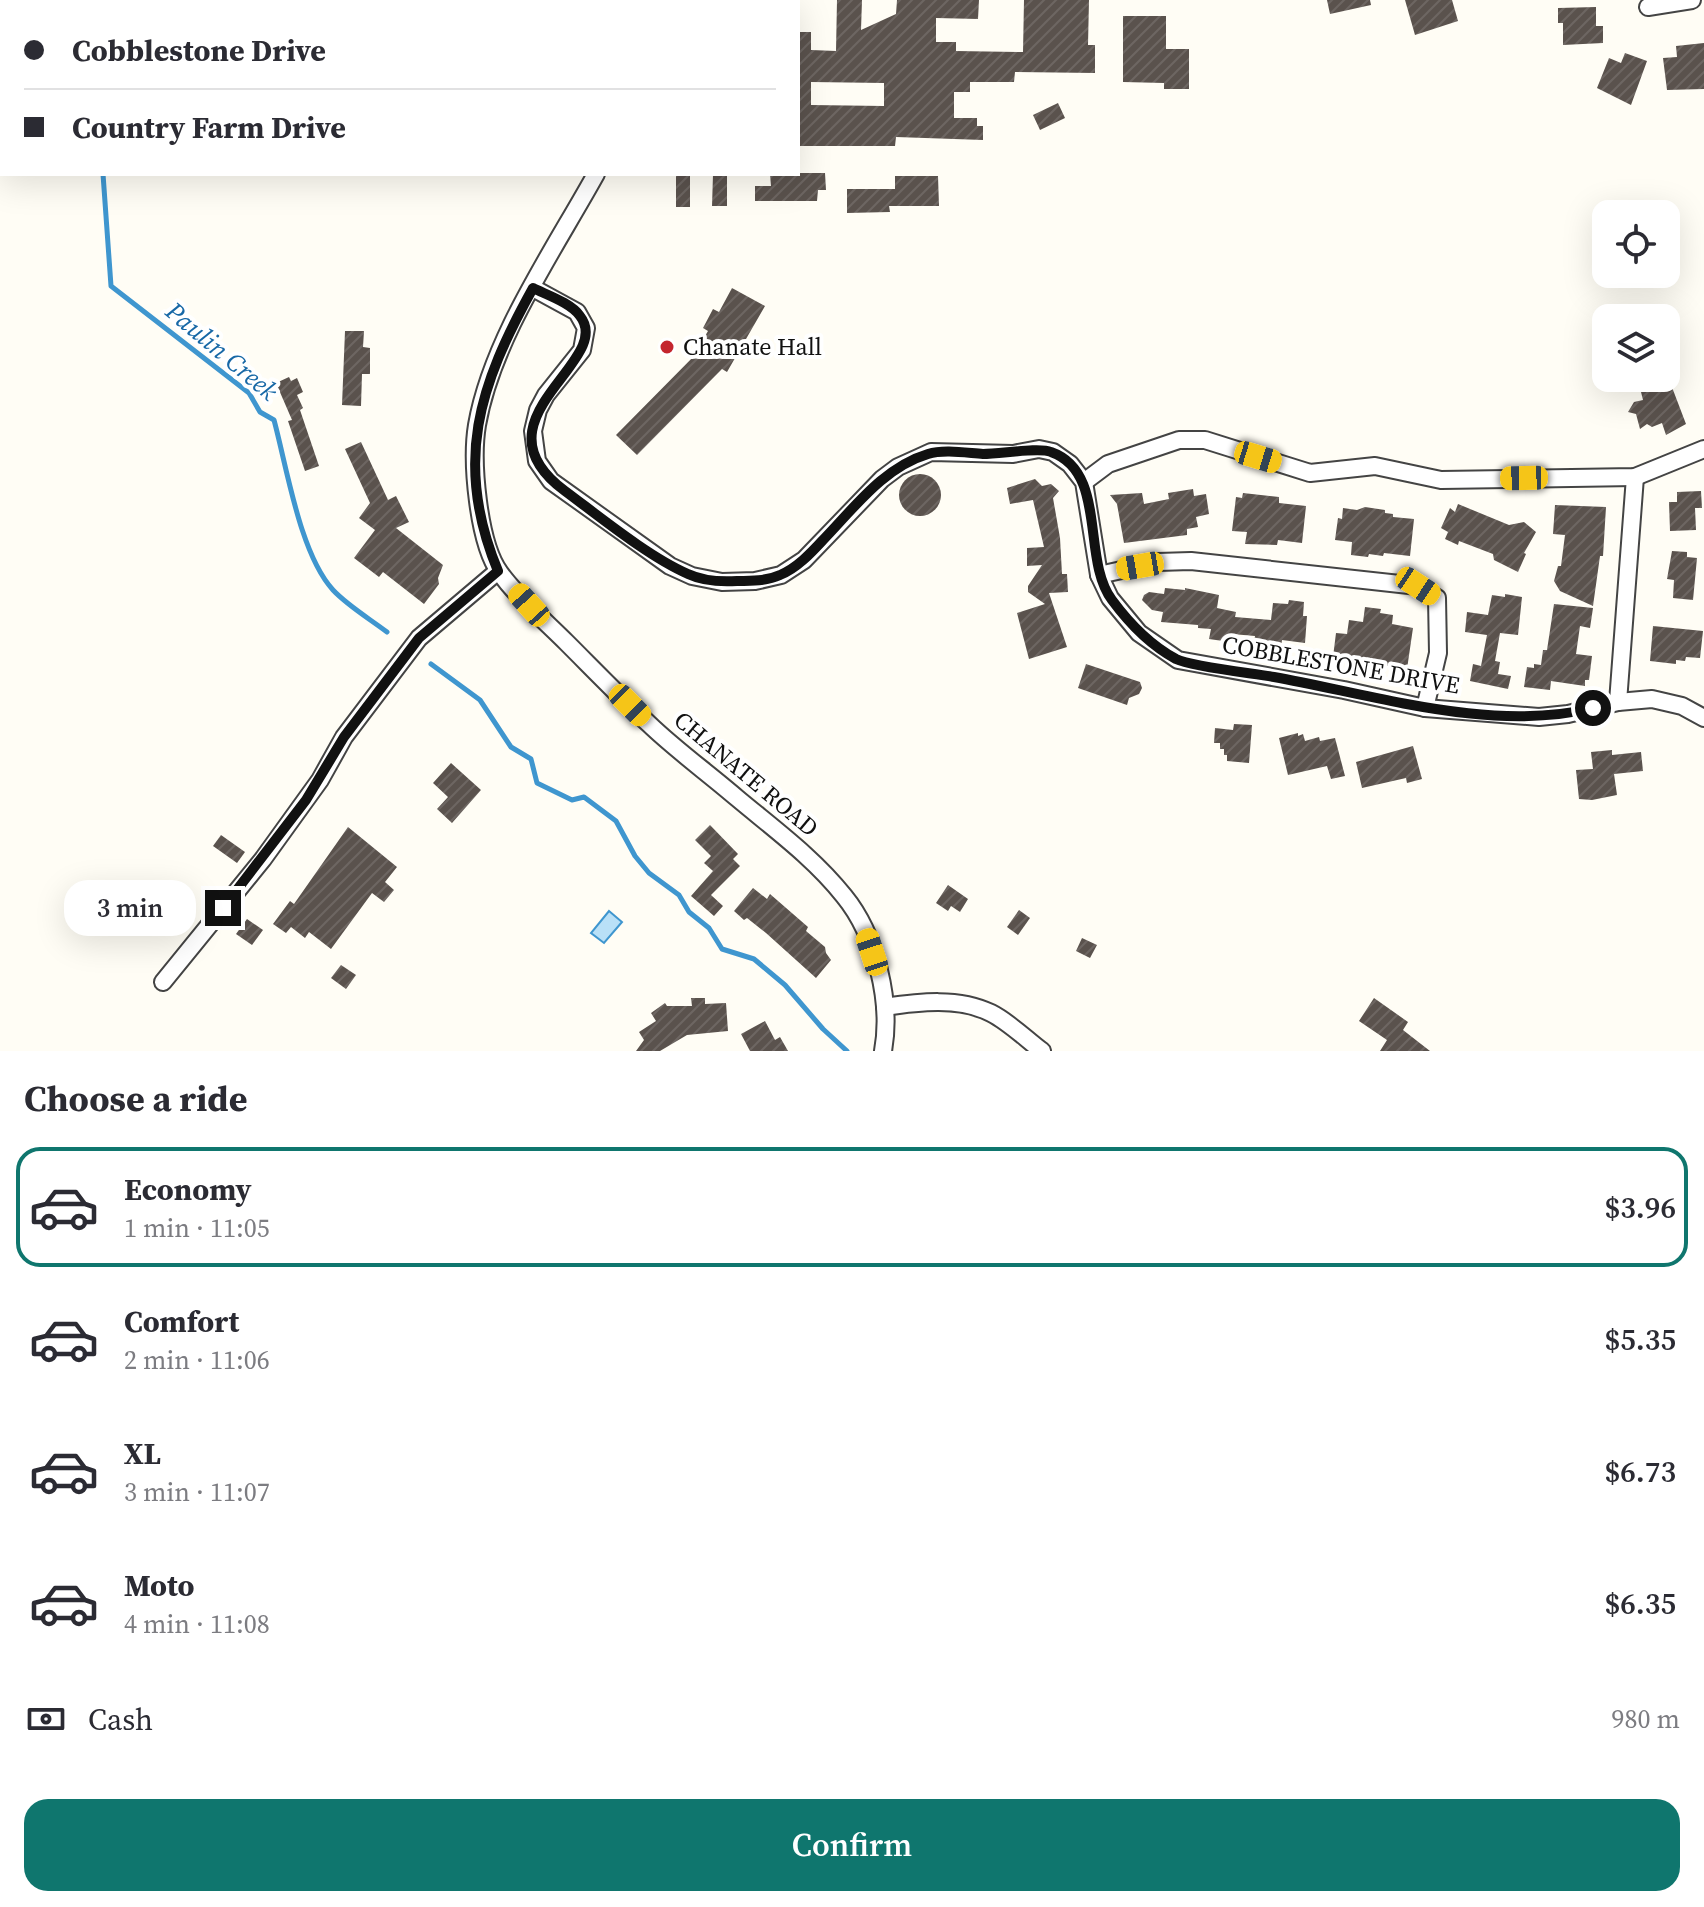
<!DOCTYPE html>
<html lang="en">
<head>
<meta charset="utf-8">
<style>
  :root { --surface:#fff; --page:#f7f7f7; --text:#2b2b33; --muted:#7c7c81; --line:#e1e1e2; --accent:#0f766e }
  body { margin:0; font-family:"Source Serif 4",serif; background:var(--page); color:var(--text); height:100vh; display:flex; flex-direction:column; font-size:30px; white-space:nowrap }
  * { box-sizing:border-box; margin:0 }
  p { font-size:26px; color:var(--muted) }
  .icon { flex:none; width:44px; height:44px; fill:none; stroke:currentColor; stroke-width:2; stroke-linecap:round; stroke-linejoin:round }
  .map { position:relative; height:1051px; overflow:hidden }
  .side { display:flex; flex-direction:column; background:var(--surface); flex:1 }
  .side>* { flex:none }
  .top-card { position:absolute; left:0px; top:0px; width:800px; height:176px; box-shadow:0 8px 32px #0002; display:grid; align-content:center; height:176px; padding:0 24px; background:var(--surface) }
  .controls { position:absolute; left:1592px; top:200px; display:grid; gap:16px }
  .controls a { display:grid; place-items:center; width:88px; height:88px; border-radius:16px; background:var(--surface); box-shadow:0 8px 32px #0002; font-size:40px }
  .end { position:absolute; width:36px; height:36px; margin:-18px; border:10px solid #111; background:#fff; box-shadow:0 0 0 4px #fff }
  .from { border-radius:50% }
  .bubble { position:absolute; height:56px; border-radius:24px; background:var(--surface); box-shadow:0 8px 32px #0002; font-size:26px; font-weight:600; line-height:56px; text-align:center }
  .car { position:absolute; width:24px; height:48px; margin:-24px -12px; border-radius:10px; box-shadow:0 0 6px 2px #0007; background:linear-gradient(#f5c518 24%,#345 0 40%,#f5c518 0 76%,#345 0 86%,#f5c518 0) }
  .top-card b { display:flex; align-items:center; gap:28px; height:76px; font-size:30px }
  .top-card b+b { border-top:2px solid var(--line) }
  .top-card i { width:20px; height:20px; background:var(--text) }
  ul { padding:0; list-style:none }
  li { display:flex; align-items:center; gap:24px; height:120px; margin:0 16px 12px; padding:0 8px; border:4px solid transparent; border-radius:24px }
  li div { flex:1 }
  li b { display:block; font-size:30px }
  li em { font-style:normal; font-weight:600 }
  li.current { border-color:var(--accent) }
  li>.icon { width:72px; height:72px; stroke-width:1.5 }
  h2 { padding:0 24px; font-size:36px; line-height:96px }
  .pay { display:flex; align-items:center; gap:20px; height:88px; padding:0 24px; font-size:30px }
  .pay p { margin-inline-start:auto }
  .primary-button { display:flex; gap:16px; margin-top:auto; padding:16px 24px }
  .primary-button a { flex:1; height:92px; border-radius:24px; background:var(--accent); color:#fff; font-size:32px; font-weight:600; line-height:92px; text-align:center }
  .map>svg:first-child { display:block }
</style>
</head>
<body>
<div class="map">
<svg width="1704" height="1051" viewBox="0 0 1704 1051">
  <defs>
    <pattern id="building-hatch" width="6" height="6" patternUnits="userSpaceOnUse" patternTransform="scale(2)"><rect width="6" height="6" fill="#5a524d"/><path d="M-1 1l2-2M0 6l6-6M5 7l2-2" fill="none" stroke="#6d6662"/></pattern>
  </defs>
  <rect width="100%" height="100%" fill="#fffdf5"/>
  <!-- water -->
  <path fill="#b9e0f7" stroke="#3f96cf" stroke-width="2" d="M609,911L622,922L604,943L591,933Z"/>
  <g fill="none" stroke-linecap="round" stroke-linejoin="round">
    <!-- stream -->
    <g stroke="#3f96cf" stroke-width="5">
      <path d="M17,0L19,2"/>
      <path d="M103,174L111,286L249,393L260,412L274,420C287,468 300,554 333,590C348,606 370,619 387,632"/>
      <path d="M431,664L480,700L511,747L531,759L537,783L572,800L584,797L616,821L635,856L649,873L679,895L689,912L709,928L722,949L754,959L785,985L823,1029L847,1051"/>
    </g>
  </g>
  <!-- building -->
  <g fill="url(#building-hatch)" fill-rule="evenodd">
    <path d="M837,0H862L861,30L896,14L897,0H979L978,19L936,18V42H956V51L1023,52L1024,0H1089L1088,45H1095V73L1015,72L1014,82H970V92H954V118H977V126H983V140L896,137L895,146H798V32H811V50L836,51ZM811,82L884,83V106L811,105Z"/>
    <path d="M1327,0H1370L1371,5L1330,14Z"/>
    <path d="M1405,0H1452L1458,21L1415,35Z"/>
    <path d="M1596,7V26H1603V43L1563,45V23H1558V8Z"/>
    <path d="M1123,16H1166V49H1189V89H1164V83L1123,82Z"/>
    <path d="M1704,43V89L1667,90L1663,58L1677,57L1676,46Z"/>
    <path d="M1625,53L1647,61L1631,105L1597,88L1609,58L1621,63Z"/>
    <path d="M1058,103L1065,118L1040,130L1033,115Z"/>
    <path d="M798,173H825L826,190H818L817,201H755V186H771L770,174Z"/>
    <path d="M713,174H727V206H712Z"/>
    <rect x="676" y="175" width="14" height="32"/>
    <path d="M895,176H938L939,206H889L890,212L847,213V189H895Z"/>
    <path d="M732,288L765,306L727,372L722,369L637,455L616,435L700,350L698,348L708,331L703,328L713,309L719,312Z"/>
    <path d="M345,331H364L363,347L370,348V374H362L361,406L342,405Z"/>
    <path d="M289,377L291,381L297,378L303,392L297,395L303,408L300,410L319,466L305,471L288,421L292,420L276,383Z"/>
    <path d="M1660,379L1667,384L1670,382L1686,424L1666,435L1662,423L1652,427L1647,424L1640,429L1636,414L1628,412L1634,402L1643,400L1641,392L1657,386Z"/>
    <path d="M361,442L388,500L396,496L409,522L396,528L443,565L438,578L439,584L424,604L383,572L379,577L354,558L375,530L359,518L370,503L345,449Z"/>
    <circle cx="920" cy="495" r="21"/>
    <path d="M1035,479L1042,486L1051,484L1059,491L1053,498L1060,538L1062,574H1067L1068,592L1049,593L1067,647L1029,659L1017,613L1045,604L1028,592V586L1042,565L1027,566V548L1044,547L1033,500L1010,504L1007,488Z"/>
    <path d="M1193,489L1194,496L1206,494L1209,514L1196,517L1198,527L1187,529V535L1124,543L1117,504L1110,495L1142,493L1144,504L1169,499L1168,493Z"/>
    <path d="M1701,491L1702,508H1695L1696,530L1670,531L1669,502H1677V492Z"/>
    <path d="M1243,493L1279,497V503L1306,506L1302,543L1278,540L1277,545L1245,544L1247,532L1232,531L1236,497L1242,498Z"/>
    <path d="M1458,504L1509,525L1524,522L1536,532L1524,553L1526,554L1518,572L1494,560L1493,554L1459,541L1458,545L1445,539L1448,532L1441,528L1450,508L1455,512Z"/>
    <path d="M1555,505L1606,507L1603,556H1600L1593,606L1560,591L1554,581L1558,566H1561L1565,535L1553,534Z"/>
    <path d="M1365,507L1385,510V513L1393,514V517L1414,519L1410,556L1384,553L1383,556L1369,554L1368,557L1351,555L1352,542L1335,540L1338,518L1342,519L1343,508L1357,510Z"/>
    <path d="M1672,551L1687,552V557L1697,558L1693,600L1673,598L1674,580L1667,579Z"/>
    <path d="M1165,588L1185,590V588L1219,595L1217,608L1236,612L1235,617L1271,620L1273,603L1288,604L1289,600L1304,602L1303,616H1307L1305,643L1282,640L1281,647L1254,644L1255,636L1232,634L1230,642L1209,639L1211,629L1198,628V625L1161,622L1163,612L1152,610L1142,600L1144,595L1149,592L1164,594Z"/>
    <path d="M1505,594L1522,597L1518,635L1500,633L1495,661L1500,662L1498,674L1511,676L1508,689L1470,681L1473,664L1481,666L1487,635L1465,632L1467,612L1488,615L1492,595L1505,597Z"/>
    <path d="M1554,604L1593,608L1590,628L1580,626L1576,654L1592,656L1589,680H1585V686L1551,681L1550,690L1524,687L1527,667L1534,668V664L1541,665L1543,650H1547Z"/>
    <path d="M1365,607L1381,609L1380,613L1393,615L1392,624L1413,628L1407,669L1333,657L1336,633L1347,634L1349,620L1363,622Z"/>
    <path d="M1653,626L1703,631L1700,658L1686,657L1685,661L1676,660V664L1650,661Z"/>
    <path d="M1086,664L1140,682L1142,688L1139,694L1129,698L1127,705L1078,688Z"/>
    <path d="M1234,724L1252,725L1249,763L1227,761V755H1224V749H1220V743H1214L1215,728L1233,730Z"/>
    <path d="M1298,733V736L1303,734L1305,741L1319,737L1320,741L1335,738L1345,776L1331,779L1327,766L1288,775L1279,738Z"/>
    <path d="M1413,746L1422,779L1407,783L1406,778L1362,788L1356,762Z"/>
    <path d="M1612,750V755L1641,752L1643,771L1614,774L1617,795L1592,800L1579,799L1576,770L1593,769L1591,752Z"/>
    <path d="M451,763L481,790L452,823L437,809L448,797L433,783Z"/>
    <path d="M710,825L738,854L733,859L740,866L711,895L723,906L714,916L691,896L713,871L704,863L711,856L695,840Z"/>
    <path d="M348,827L397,867L385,882L394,890L384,902L372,893L331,949L309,932L305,938L291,927L286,933L273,924L290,901L294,904Z"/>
    <path d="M221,835L245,852L237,863L213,846Z"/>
    <path d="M141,881L174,903L160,923L127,901Z"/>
    <path d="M948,885L968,899L960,912L951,906L948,911L936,903Z"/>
    <path d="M753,888L767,899L770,894L808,927L806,931L825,947L826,953L831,960L816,978L766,933L747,918L744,920L734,911Z"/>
    <path d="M1019,910L1030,918L1018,935L1007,927Z"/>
    <path d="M247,919L263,930L252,945L236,934Z"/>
    <path d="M1082,938L1097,945L1090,958L1076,951Z"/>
    <path d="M341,965L356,975L346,989L331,978Z"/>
    <path d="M691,998H705V1004L726,1003L728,1031L687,1035L660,1051H636L644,1040L639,1032L656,1021L651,1013L665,1003L667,1006H692Z"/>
    <path d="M1374,998L1408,1022L1403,1030L1430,1051H1380L1387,1040L1359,1021Z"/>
    <path d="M765,1021L775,1040L780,1037L788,1051H750L741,1034Z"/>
  </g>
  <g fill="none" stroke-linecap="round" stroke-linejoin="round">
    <!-- minor casing -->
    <g stroke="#444" stroke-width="20">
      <g id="minor">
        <path d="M648,2L649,0"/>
        <path d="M1648,7L1692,0"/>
        <path d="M596,174C554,250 492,339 477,425C471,461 478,543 500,573C518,598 544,620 567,643C594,670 621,698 649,724C676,750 708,773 737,798C774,829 814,858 844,896C876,935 892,1002 883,1051"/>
        <path d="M533,288L577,312L586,328L582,350L546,395L538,410L533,431L537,461L551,481L670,566L692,576L722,582L755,581L781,575L804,560L882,479L898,467L931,452L1013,454L1039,449L1053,452L1070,464L1084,482L1099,575L1110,598L1139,633L1178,660L1344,690L1425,708L1539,717L1568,714L1618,702L1652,699L1682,706L1704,718"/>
        <path d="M1084,482L1108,464L1179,440H1205L1310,473L1375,466L1441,480L1635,477L1704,449"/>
        <path d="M1099,575L1158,562L1191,561L1418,586L1437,598L1438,653L1425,708"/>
        <path d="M1618,702L1635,477"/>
        <path d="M163,982L263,859L320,780L344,737L419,638L498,571"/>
        <path d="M885,1007C919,1002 959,997 991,1013C1009,1022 1026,1039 1042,1051"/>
      </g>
    </g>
    <!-- minor -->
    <use href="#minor" stroke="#fff" stroke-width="16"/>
  </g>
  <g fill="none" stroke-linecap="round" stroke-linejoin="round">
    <!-- route -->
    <path stroke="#111" stroke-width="10" d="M223,908L306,800L344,737L419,638L498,571C453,463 479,385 533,288C547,295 571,303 580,316C616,362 468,419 565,491C600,517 649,557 688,574C703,581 721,582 737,581C751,581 767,581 780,575C797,568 811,553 823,540C854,508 884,467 928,454C944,449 967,453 983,454C1001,454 1039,447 1051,452C1108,472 1081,559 1112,600C1129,623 1150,645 1176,659C1193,667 1251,673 1274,677C1374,695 1492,733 1593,708"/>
  </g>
  <!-- markers -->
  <circle fill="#c4262e" stroke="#fff" stroke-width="3" cx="667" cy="347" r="8"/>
  <g text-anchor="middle" stroke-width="8" stroke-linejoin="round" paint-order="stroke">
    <!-- poi labels -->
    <g font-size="24" fill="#111" stroke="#fff" text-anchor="start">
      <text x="683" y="355">Chanate Hall</text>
    </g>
    <!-- street labels -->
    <g font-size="24" fill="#111" stroke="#fff">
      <text transform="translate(1341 665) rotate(10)" y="8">COBBLESTONE DRIVE</text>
      <text transform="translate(746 774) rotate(40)" y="8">CHANATE ROAD</text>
    </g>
    <!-- water labels -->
    <g font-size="26" font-style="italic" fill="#1768a6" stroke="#fff">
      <text transform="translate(222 351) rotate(40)" y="9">Paulin Creek</text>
    </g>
  </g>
</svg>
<div class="controls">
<a><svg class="icon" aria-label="locate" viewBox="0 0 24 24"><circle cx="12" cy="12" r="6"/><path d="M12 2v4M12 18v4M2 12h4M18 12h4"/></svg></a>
<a><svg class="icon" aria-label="layers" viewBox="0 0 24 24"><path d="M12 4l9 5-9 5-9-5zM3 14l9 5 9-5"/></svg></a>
</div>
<i class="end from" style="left:1593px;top:708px"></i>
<i class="end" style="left:223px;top:908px"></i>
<div class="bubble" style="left:64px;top:880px;width:132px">3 min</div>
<i class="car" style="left:1258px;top:457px;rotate:107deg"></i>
<i class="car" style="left:1524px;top:478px;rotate:269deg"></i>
<i class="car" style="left:1140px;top:566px;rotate:260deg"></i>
<i class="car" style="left:1418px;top:586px;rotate:123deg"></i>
<i class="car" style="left:529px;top:605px;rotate:318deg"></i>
<i class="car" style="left:630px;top:705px;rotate:135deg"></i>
<i class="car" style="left:872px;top:952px;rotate:342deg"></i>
<div class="top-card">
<b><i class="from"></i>Cobblestone Drive</b>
<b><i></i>Country Farm Drive</b>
</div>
</div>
<section class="side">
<h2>Choose a ride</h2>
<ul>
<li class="current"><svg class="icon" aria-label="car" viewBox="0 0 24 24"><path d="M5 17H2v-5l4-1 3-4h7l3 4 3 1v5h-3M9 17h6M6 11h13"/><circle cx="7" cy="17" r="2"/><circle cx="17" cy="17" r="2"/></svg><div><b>Economy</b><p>1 min · 11:05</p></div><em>$3.96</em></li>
<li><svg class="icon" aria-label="car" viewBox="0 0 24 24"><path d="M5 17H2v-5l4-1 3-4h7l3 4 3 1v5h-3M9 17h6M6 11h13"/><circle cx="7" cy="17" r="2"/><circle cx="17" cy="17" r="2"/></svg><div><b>Comfort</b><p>2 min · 11:06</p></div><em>$5.35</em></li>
<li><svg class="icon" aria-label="car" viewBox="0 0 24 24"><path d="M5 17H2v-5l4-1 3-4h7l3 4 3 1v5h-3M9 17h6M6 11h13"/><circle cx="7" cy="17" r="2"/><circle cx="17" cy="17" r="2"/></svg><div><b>XL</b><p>3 min · 11:07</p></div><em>$6.73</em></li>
<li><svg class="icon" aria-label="car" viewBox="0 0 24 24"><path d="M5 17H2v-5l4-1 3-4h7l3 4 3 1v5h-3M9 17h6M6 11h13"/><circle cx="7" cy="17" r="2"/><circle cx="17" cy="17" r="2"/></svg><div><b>Moto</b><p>4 min · 11:08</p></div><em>$6.35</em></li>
</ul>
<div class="pay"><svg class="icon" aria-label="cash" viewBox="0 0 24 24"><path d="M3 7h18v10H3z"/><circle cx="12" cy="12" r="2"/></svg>Cash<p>980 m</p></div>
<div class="primary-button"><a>Confirm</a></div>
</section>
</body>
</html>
